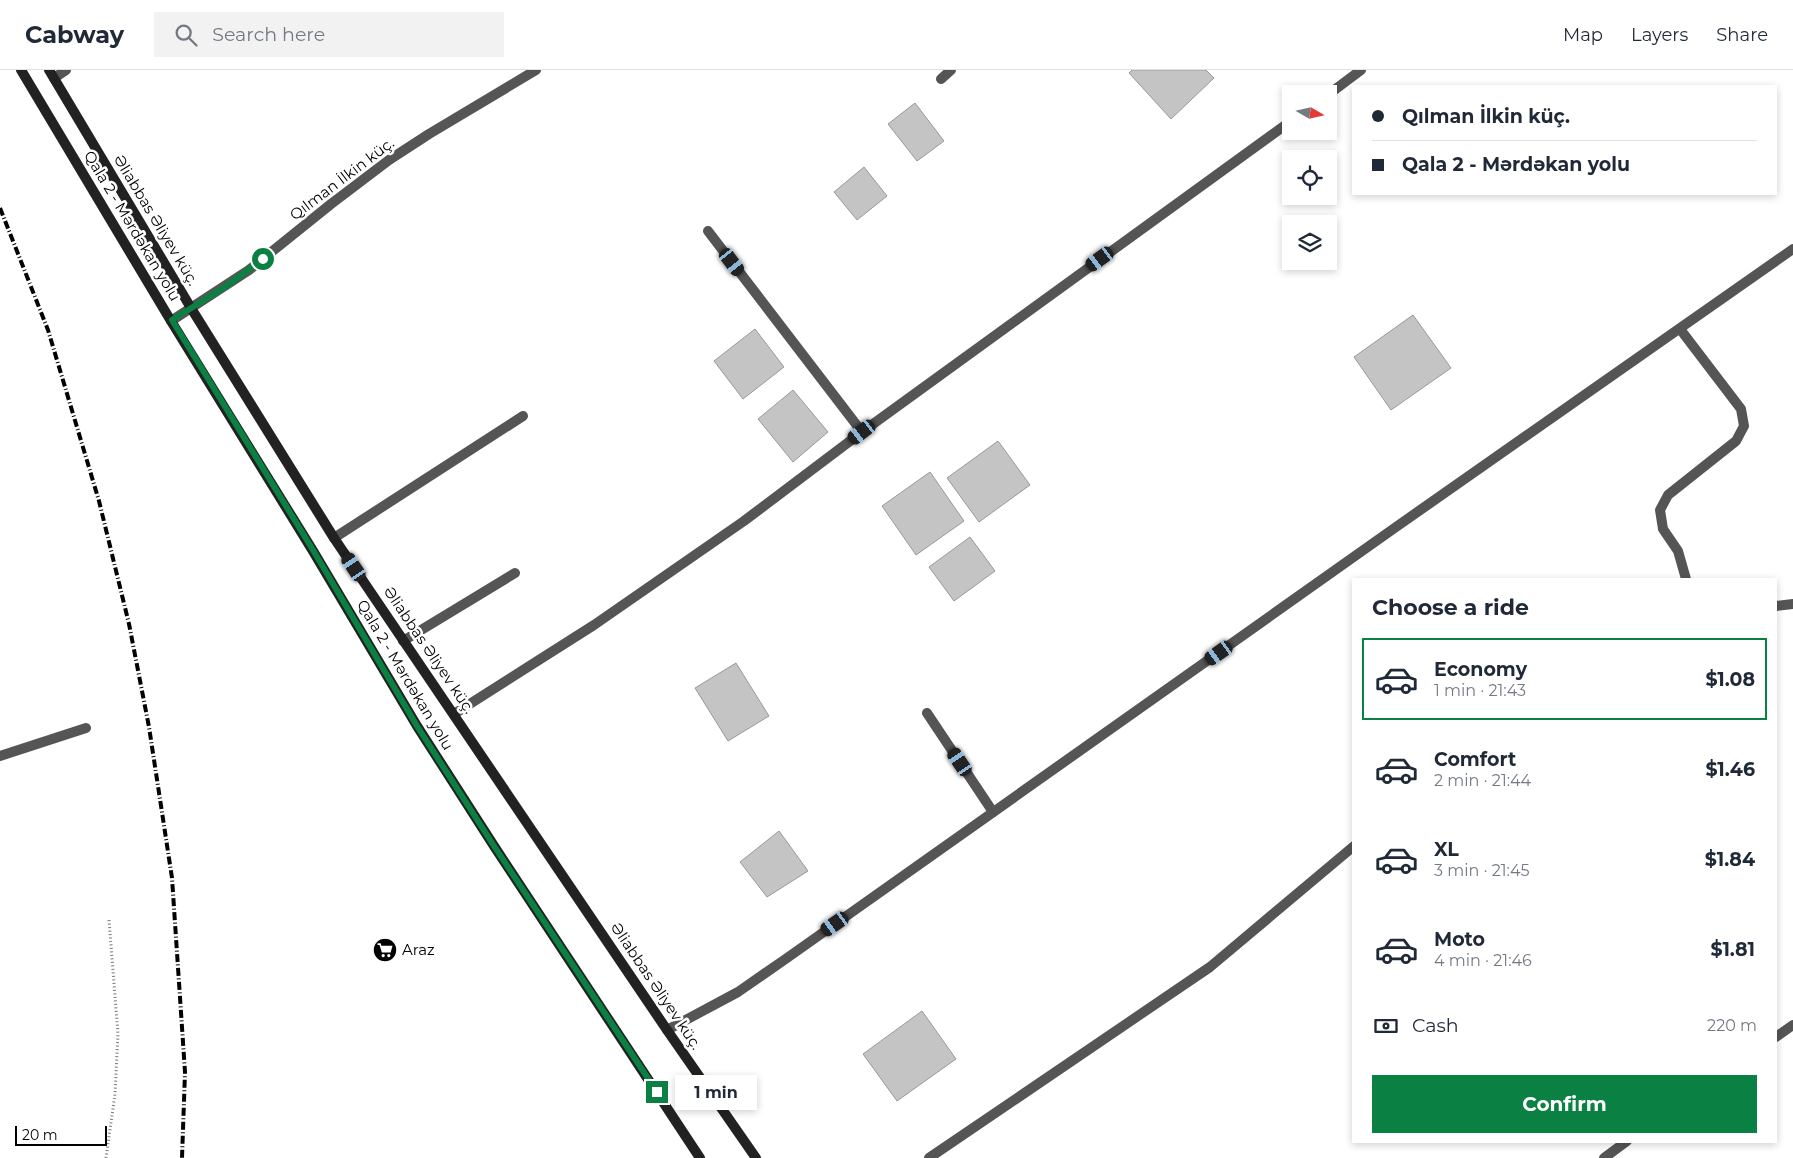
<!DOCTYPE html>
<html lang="en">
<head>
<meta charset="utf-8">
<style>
  :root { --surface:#fff; --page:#f2f2f3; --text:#1f2937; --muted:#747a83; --line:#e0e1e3; --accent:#0b8043 }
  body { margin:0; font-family:Montserrat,sans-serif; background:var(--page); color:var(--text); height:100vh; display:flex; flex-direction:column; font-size:19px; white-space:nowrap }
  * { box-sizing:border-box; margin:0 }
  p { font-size:16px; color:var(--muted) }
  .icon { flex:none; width:28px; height:28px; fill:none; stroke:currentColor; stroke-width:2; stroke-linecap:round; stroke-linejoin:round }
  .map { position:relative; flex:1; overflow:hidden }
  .sheet { position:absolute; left:1352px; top:508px; width:425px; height:565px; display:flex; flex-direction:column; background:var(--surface); border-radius:0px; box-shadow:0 2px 8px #0003 }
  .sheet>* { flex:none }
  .top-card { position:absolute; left:1352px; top:15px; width:425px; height:110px; border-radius:0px; box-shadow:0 2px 8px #0003; display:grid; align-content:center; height:110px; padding:0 20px; background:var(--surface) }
  .needle { width:32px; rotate:99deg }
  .tools { position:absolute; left:1282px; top:15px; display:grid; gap:10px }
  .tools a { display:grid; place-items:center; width:55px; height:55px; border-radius:0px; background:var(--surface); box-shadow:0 2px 8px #0003; font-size:25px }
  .scale { position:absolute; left:15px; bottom:12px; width:92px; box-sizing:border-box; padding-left:5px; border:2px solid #000; border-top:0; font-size:14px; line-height:18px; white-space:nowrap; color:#000; -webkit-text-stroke:4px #fff; paint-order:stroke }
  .end { position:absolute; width:22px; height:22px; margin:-11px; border:6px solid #0b8043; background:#fff; box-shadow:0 0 0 2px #fff }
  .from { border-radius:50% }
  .bubble { position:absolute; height:35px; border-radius:0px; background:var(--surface); box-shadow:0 2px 8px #0003; font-size:16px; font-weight:700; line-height:35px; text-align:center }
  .car { position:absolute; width:15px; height:30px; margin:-15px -8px; border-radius:6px; box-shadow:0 0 4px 1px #0007; background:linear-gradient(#222 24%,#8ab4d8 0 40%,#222 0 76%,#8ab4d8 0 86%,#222 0) }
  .top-card b { display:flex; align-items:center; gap:18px; height:48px; font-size:19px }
  .top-card b+b { border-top:1px solid var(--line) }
  .top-card i { width:12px; height:12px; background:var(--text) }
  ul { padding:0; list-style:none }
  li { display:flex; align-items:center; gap:15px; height:82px; margin:0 10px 8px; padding:0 10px; border:2px solid transparent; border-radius:0px }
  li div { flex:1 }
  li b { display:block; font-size:19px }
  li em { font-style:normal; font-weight:700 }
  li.current { border-color:var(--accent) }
  li>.icon { width:45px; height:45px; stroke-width:1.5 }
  h2 { padding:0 20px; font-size:22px; line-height:60px }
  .pay { display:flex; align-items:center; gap:12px; height:55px; padding:0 20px; font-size:19px }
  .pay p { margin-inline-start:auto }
  .button { display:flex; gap:10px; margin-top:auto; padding:10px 20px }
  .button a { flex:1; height:58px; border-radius:0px; background:var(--accent); color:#fff; font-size:20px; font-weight:700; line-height:58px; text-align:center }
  header { display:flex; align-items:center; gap:30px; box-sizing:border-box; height:70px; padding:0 25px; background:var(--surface); border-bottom:1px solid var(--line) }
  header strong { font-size:24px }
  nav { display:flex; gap:28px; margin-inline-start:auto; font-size:18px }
  .search { width:350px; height:45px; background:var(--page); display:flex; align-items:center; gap:12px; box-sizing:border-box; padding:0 18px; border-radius:0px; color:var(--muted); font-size:19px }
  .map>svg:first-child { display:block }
</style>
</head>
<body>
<header>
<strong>Cabway</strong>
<div class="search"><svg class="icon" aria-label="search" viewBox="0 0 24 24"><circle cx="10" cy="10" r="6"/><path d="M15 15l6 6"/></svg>Search here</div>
<nav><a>Map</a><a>Layers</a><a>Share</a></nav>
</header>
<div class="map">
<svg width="1793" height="1088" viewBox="0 0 1793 1088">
  <rect width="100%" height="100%" fill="#fff"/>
  <!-- building -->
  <g fill="#c4c4c4" stroke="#999">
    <path d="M1132,0H1206L1214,8L1171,49L1129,3Z"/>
    <path d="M915,33L944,71L917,91L888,54Z"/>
    <path d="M864,97L887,126L857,150L834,122Z"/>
    <path d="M1413,245L1451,298L1391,340L1354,287Z"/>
    <path d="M755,259L784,297L743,329L714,291Z"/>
    <path d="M793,320L828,362L793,392L758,349Z"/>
    <path d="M998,371L1030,415L979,452L947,408Z"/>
    <path d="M930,402L964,451L916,485L882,436Z"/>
    <path d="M970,467L995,501L954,531L929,497Z"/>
    <path d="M736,593L769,646L728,671L695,618Z"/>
    <path d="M779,761L808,801L767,827L740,792Z"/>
    <path d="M922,941L956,989L897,1031L863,984Z"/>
  </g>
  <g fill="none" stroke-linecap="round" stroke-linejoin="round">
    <!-- path -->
    <path stroke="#777" stroke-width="3" stroke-dasharray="1 2.5" stroke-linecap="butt" d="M106,1088L115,1024L118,964L109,850"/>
    <!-- minor -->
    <g stroke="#555" stroke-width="10">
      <path d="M54,8L66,0"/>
      <path d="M941,9L951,0"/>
      <path d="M1329,24L1361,0"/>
      <path d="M708,161L862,362"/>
      <path d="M1680,259L1741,339L1744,356L1736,371L1668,425L1660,440L1663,459L1678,481L1686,509"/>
      <path d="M334,468L523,346"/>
      <path d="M1776,536L1793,534"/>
      <path d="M403,571L515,503"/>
      <path d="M927,643L993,742"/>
      <path d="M454,644L594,555L744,451L862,362L1291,51"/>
      <path d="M0,686L86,658"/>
      <path d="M667,960L738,922L787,888L1396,457L1793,179"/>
      <path d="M1776,967L1793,955"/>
      <path d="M929,1088L1210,897L1354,776"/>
      <path d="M1604,1088L1627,1071"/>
    </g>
    <!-- tertiary -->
    <path stroke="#555" stroke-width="10" d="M171,251L249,200L331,134L389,90L429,64L536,0"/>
    <!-- secondary -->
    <g stroke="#222" stroke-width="10">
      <path d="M21,0L171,251L313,481L417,656L494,776L700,1088"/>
      <path d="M49,0L191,238L334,468L667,960L756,1088"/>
    </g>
    <!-- rail -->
    <path stroke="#000" stroke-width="4" stroke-dasharray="8 2.5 1 2.5" stroke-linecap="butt" d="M0,138L48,260L99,431L129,554L149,657L172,808L185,1002L182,1088"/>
  </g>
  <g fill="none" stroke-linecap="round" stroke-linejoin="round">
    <!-- route -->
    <path stroke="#0b8043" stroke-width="6" d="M263,189L225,217L172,250L313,480L417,656L494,776L657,1022"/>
  </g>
  <!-- icons -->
  <defs>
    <g id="supermarket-disc" transform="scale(1.25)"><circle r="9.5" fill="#000" stroke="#fff"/><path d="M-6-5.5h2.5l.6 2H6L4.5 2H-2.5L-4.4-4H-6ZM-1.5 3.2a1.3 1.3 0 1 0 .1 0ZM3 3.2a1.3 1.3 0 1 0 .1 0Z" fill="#fff"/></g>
  </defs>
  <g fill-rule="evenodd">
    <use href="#supermarket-disc" x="385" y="880"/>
  </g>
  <g text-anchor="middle" stroke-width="5" stroke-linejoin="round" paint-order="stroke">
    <!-- street labels -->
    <g font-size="15" fill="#000" stroke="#fff">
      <text transform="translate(342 109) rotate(-37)" y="5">Qılman İlkin küç.</text>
      <text transform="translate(156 150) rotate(59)" y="5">Əliabbas Əliyev küç.</text>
      <text transform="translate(132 156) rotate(59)" y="5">Qala 2 - Mərdəkan yolu</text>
      <text transform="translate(429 580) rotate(56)" y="5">Əliabbas Əliyev küç.</text>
      <text transform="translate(405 605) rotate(59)" y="5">Qala 2 - Mərdəkan yolu</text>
      <text transform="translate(656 916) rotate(56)" y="5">Əliabbas Əliyev küç.</text>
    </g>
    <!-- poi labels -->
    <g font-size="15" fill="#000" stroke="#fff" text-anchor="start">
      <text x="402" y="885">Araz</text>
    </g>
  </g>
</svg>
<div class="tools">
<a><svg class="needle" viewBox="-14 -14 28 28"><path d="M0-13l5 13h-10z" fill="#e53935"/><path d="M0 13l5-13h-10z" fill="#747a83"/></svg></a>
<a><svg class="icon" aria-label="locate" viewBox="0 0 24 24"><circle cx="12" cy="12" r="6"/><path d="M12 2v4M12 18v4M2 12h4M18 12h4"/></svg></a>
<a><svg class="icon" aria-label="layers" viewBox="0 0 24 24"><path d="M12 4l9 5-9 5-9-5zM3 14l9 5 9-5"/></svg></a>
</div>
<div class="scale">20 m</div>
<i class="end from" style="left:263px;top:189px"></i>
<i class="end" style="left:657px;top:1022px"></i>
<div class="bubble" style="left:675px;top:1005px;width:82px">1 min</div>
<i class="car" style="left:1100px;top:189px;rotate:234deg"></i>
<i class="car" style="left:732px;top:192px;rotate:143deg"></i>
<i class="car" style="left:862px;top:362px;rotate:233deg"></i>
<i class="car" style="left:354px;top:497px;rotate:326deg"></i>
<i class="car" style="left:1219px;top:583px;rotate:235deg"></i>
<i class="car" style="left:960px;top:692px;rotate:326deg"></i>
<i class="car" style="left:835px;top:854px;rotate:235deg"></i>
<div class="top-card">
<b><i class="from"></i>Qılman İlkin küç.</b>
<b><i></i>Qala 2 - Mərdəkan yolu</b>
</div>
<section class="sheet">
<h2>Choose a ride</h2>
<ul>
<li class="current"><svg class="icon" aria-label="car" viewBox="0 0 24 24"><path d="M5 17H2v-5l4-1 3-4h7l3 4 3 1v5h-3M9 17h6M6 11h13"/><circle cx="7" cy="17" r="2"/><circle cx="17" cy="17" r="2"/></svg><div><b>Economy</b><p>1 min · 21:43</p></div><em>$1.08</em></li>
<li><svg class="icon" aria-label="car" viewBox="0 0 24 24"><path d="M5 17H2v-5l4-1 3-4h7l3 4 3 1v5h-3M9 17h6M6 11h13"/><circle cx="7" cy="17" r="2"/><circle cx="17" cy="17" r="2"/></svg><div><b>Comfort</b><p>2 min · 21:44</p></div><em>$1.46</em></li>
<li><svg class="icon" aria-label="car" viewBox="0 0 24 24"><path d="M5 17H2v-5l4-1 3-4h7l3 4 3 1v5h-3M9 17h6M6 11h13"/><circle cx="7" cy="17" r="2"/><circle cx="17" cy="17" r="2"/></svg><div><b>XL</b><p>3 min · 21:45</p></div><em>$1.84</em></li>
<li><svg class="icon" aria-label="car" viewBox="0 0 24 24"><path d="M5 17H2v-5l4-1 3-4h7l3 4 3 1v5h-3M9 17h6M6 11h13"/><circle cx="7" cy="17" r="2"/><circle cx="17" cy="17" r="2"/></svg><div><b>Moto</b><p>4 min · 21:46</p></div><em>$1.81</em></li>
</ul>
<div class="pay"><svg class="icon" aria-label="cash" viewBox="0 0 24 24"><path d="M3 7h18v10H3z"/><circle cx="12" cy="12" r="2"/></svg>Cash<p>220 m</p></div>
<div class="button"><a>Confirm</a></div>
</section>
</div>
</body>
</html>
